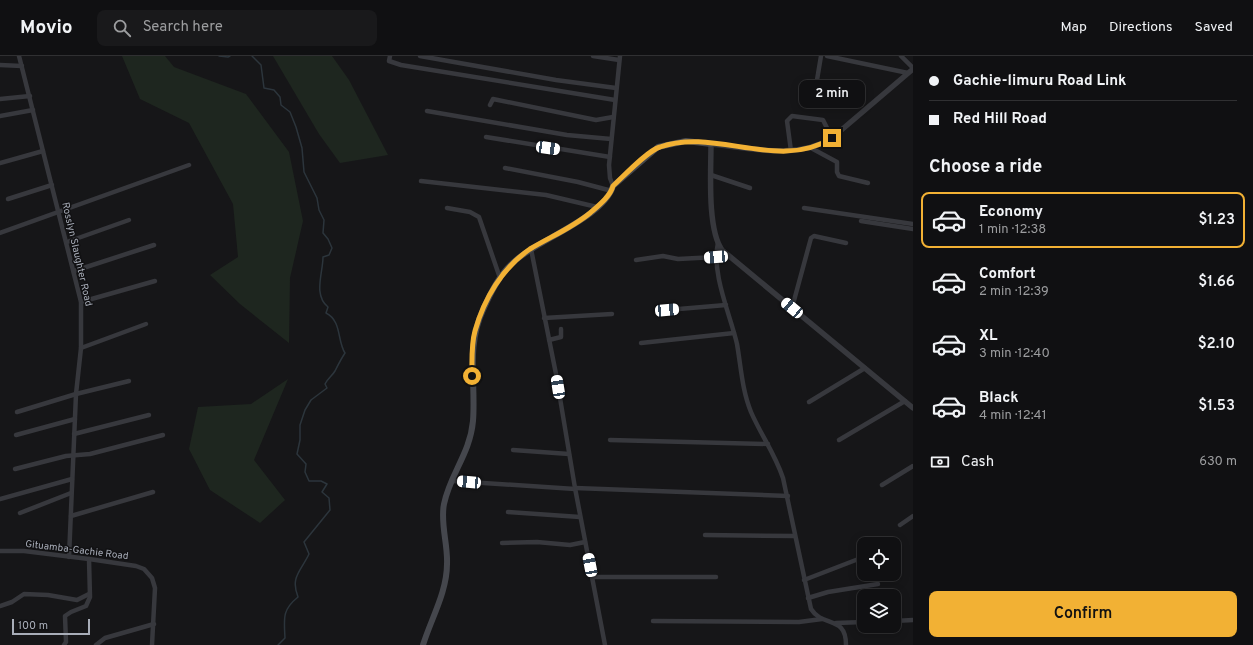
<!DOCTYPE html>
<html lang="en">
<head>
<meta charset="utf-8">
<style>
  :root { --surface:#101012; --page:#19191b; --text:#f1f3f6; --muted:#9c9d9f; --line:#303032; --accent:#f2b134 }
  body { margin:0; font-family:Overpass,sans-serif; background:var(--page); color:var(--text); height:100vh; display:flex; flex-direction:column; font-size:15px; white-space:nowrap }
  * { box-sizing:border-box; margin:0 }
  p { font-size:13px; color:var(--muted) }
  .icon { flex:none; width:22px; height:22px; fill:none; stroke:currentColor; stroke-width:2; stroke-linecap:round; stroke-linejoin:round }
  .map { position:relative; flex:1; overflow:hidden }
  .details { display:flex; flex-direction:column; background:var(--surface); width:340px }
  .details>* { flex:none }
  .hud { display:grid; align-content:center; height:88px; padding:0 16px; background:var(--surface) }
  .buttons { position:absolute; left:857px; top:481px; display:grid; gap:8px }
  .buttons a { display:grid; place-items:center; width:44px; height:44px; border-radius:8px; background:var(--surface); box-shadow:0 2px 10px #0003,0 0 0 1px var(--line); font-size:20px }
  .scale { position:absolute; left:12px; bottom:10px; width:78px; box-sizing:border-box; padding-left:4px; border:2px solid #a8adb8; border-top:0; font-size:11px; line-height:14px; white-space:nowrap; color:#a8adb8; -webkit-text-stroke:3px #111113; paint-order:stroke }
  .end { position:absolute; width:18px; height:18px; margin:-9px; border:5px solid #f2b134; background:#111; box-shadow:0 0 0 2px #111 }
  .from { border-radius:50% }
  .bubble { position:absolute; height:28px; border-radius:8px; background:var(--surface); box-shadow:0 2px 10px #0003,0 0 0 1px var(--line); font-size:13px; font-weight:600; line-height:28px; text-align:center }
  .car { position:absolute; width:12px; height:24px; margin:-12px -6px; border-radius:5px; box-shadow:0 0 3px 1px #0007; background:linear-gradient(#fff 24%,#345 0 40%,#fff 0 76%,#345 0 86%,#fff 0) }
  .hud b { display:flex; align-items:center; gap:14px; height:38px; font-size:15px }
  .hud b+b { border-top:1px solid var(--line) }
  .hud i { width:10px; height:10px; background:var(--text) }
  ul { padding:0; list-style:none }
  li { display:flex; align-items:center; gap:12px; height:56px; margin:0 8px 6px; padding:0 8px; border:2px solid transparent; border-radius:8px }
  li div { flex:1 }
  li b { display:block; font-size:15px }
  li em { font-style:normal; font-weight:600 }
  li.current { border-color:var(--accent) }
  li>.icon { width:36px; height:36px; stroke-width:1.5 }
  h2 { padding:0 16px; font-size:18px; line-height:48px }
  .pay { display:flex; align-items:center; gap:10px; height:44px; padding:0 16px; font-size:15px }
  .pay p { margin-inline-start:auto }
  .button { display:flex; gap:8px; margin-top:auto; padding:8px 16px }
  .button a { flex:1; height:46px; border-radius:8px; background:var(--accent); color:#111; font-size:16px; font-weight:600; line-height:46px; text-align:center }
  header { display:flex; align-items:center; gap:24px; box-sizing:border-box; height:56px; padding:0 20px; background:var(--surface); border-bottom:1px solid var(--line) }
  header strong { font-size:19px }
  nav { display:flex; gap:22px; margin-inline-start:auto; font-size:14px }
  .search { width:280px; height:36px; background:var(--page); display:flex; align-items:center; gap:10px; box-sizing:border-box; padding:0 14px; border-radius:8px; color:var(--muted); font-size:15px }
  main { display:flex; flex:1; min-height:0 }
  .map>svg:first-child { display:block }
</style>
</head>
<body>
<header>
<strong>Movio</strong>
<div class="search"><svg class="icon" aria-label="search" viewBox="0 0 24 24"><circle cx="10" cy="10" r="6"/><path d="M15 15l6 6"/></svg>Search here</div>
<nav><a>Map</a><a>Directions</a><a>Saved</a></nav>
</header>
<main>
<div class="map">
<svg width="913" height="589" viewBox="0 0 913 589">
  <rect width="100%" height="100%" fill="#161618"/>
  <!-- green -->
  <g fill="#1e261f">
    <path d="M122,0H165L174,11L246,38L289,96L303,165L290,222L289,287L240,248L210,219L238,201L233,148L189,67L140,43Z"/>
    <path d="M273,0H332L349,24L388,99L340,107L319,78Z"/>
    <path d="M288,323L254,404L285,444L260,467L210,434L189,393L198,351L251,348Z"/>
  </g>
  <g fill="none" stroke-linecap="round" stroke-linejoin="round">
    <!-- stream -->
    <g stroke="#2c353c" stroke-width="1.5">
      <path d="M219,0L228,1L230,0"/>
      <path d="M252,0L261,9L264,32L274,34L280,41L281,49L290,56L296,71L302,92L304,116L317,142L319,154L324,164L323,177L328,183L332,192L329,199L323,201C323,217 313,239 328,251L326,257C342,265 337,285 345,297C341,303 338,309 335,315C332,320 328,322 325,328L327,332L311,344L305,354L300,369V384L297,398L306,408L305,416L309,425H321L327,428L322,436L329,442L330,454L304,486L309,498C301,515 290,521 298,541C282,554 284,562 285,582L278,589"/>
    </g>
    <!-- minor -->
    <g stroke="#37383d" stroke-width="4.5">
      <path d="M19,0L81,246V292L76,338L69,501"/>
      <path d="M390,0L389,5L401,9L615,44"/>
      <path d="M420,0L556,24L616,32"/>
      <path d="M593,0L619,4"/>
      <path d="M827,0L908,17"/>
      <path d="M901,0L913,12"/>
      <path d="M0,9L22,10"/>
      <path d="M817,24L821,0"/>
      <path d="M0,43L30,40"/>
      <path d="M490,49L493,43L596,64L613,61"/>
      <path d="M427,55L567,79L611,83"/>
      <path d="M0,60L33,54"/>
      <path d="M486,81L610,101"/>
      <path d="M811,92L837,106V116L839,120L868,127"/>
      <path d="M791,95L787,65L792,60L823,64L832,82"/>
      <path d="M0,107L43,95"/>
      <path d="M505,112L578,126L612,135"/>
      <path d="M711,119L750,132"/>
      <path d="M421,125L546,139L597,151"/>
      <path d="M613,130L610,122L609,109L620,0"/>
      <path d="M8,143L52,129"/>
      <path d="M447,152L470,156L479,161L500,222"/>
      <path d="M804,152L913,168"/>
      <path d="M861,165L913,173"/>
      <path d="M0,177L189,109"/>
      <path d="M67,186L129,164"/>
      <path d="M718,187C711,217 730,258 737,288C741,311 742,334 751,356C761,379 775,398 783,422L811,553C823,572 846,559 846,589"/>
      <path d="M531,193L556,318L575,432L605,589"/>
      <path d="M636,204L663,200L678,203L716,201"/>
      <path d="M74,215L154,189"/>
      <path d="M81,246L155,225"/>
      <path d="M792,252L811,182L814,180L846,187"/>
      <path d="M667,254L726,249"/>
      <path d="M544,262L612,258"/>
      <path d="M549,284L561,281V273"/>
      <path d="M641,287L734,277"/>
      <path d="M81,292L146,268"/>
      <path d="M809,346L865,312"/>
      <path d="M17,356L76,338L129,325"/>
      <path d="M74,378L149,359"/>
      <path d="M16,379L75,363"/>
      <path d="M610,384L768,388"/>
      <path d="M839,384L905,345"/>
      <path d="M513,394L569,398"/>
      <path d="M15,413L66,400L90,398L163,379"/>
      <path d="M453,425L575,433"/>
      <path d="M882,429L913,410"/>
      <path d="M575,432L788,440"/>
      <path d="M0,443L72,423"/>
      <path d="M508,456L580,461"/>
      <path d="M20,457L71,437"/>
      <path d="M71,460L153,436"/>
      <path d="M900,469L913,460"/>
      <path d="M705,479L795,480"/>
      <path d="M502,487L537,486L570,489L585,486"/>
      <path d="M0,495H24L89,503L136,510L144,513L152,522L155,532L152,589"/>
      <path d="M592,521H716"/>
      <path d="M804,524L861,502"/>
      <path d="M808,542L828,536L878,528"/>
      <path d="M0,550L12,546L24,538L48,539L77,544L89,538"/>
      <path d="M653,565L799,566L822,563"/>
      <path d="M894,565L913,564"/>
      <path d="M836,567L864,566"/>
      <path d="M64,589L66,586L65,560L71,556L86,550L90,541L89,503"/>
      <path d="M96,589L105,582L154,568"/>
    </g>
    <!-- tertiary -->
    <path stroke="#37383d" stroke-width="5.5" d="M913,13L832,82C796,104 751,92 711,88C711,115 707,173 722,194L913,352"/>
    <!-- secondary -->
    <path stroke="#45474d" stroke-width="6" d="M423,589C431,563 447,536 447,508C448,488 440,467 444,448C450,418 470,398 473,365C476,328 466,290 483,254C491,236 500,217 516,204C540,183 604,161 613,130L658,91L686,85L711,88"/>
  </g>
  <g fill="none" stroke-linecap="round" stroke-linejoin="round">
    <!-- route -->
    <path stroke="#f2b134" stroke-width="5" d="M472,320C472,305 471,289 475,275C484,243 502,212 530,193C550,181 572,172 590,157C598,150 610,141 613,130C624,120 647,95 660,91C715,71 778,116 832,82"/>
  </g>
  <g text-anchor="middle" stroke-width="3" stroke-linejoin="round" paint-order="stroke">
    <!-- street labels -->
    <g font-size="10" fill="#a8adb8" stroke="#111113">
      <text transform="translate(78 198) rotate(77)" y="4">Rosslyn Slaughter Road</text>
      <text transform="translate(77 493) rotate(7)" y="4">Gituamba-Gachie Road</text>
    </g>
  </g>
</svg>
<div class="buttons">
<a><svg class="icon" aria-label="locate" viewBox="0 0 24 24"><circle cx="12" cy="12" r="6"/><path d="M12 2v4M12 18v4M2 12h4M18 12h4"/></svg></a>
<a><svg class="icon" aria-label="layers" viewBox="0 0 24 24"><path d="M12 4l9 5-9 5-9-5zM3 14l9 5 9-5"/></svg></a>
</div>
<div class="scale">100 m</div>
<i class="end from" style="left:472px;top:320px"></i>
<i class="end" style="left:832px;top:82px"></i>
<div class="bubble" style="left:799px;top:24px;width:66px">2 min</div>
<i class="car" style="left:548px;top:92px;rotate:98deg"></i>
<i class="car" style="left:716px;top:201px;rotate:266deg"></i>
<i class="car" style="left:792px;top:252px;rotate:310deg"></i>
<i class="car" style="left:667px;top:254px;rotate:85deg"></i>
<i class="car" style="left:558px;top:331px;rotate:351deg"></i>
<i class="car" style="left:469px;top:426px;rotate:275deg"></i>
<i class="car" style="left:590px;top:509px;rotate:349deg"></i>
</div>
<section class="details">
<div class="hud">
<b><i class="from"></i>Gachie-limuru Road Link</b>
<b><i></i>Red Hill Road</b>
</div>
<h2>Choose a ride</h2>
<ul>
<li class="current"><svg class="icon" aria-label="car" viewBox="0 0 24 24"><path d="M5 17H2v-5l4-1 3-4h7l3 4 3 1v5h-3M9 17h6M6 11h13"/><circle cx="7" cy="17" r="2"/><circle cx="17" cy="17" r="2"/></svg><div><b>Economy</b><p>1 min · 12:38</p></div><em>$1.23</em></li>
<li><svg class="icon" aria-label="car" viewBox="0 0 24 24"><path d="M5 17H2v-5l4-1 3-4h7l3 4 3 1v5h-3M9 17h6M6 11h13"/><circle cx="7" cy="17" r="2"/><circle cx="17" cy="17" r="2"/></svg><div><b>Comfort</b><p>2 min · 12:39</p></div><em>$1.66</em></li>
<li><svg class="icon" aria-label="car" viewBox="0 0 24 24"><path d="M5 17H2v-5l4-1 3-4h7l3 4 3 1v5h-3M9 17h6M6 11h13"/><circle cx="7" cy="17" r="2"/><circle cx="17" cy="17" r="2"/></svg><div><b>XL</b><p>3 min · 12:40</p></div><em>$2.10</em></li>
<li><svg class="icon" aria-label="car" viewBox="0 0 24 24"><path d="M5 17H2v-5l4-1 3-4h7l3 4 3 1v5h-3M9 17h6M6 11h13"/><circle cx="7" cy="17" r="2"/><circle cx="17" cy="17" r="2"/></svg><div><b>Black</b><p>4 min · 12:41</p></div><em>$1.53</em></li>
</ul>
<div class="pay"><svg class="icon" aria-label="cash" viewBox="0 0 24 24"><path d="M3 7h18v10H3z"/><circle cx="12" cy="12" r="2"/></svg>Cash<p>630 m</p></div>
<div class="button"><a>Confirm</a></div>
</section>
</main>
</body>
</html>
